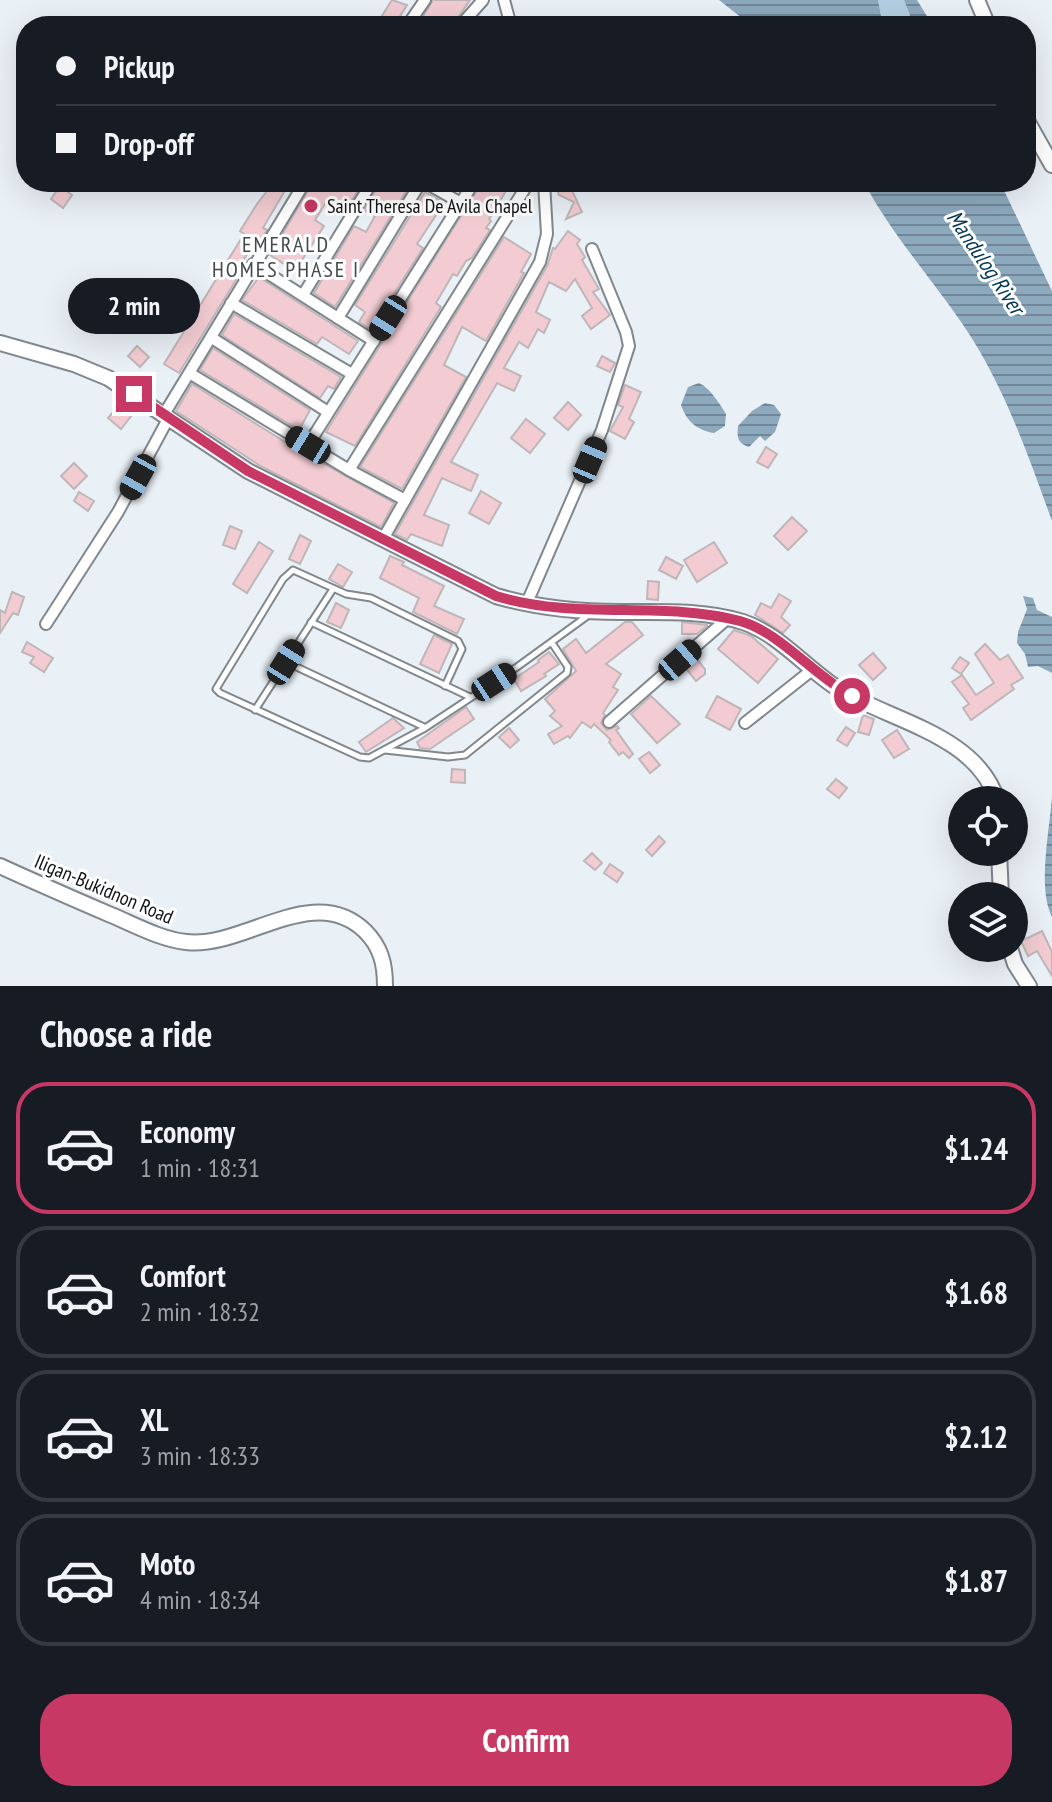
<!DOCTYPE html>
<html lang="en">
<head>
<meta charset="utf-8">
<style>
  :root { --surface:#171b24; --page:#20242c; --text:#f1f3f6; --muted:#9ea1a6; --line:#363941; --accent:#c73964 }
  body { margin:0; font-family:"PT Sans Narrow",sans-serif; background:var(--page); color:var(--text); height:100vh; display:flex; flex-direction:column; font-size:30px; white-space:nowrap }
  * { box-sizing:border-box; margin:0 }
  p { font-size:26px; color:var(--muted) }
  .icon { flex:none; width:44px; height:44px; fill:none; stroke:currentColor; stroke-width:2; stroke-linecap:round; stroke-linejoin:round }
  .map { position:relative; height:986px; overflow:hidden }
  .panel { display:flex; flex-direction:column; background:var(--surface); flex:1 }
  .panel>* { flex:none }
  .hud { position:absolute; left:16px; top:16px; width:1020px; height:176px; border-radius:32px; box-shadow:0 8px 32px #0002; display:grid; align-content:center; height:176px; padding:0 40px; background:var(--surface) }
  .buttons { position:absolute; left:948px; top:786px; display:grid; gap:16px }
  .buttons a { display:grid; place-items:center; width:80px; height:80px; border-radius:50%; background:var(--surface); box-shadow:0 8px 32px #0002; font-size:40px }
  .end { position:absolute; width:36px; height:36px; margin:-18px; border:10px solid #c73964; background:#fff; box-shadow:0 0 0 4px #fff }
  .from { border-radius:50% }
  .bubble { position:absolute; height:56px; border-radius:28px; background:var(--surface); box-shadow:0 8px 32px #0002; font-size:26px; font-weight:800; line-height:56px; text-align:center }
  .car { position:absolute; width:24px; height:48px; margin:-24px -12px; border-radius:10px; box-shadow:0 0 6px 2px #0007; background:linear-gradient(#222 24%,#8ab4d8 0 40%,#222 0 76%,#8ab4d8 0 86%,#222 0) }
  .hud b { display:flex; align-items:center; gap:28px; height:76px; font-size:30px }
  .hud b+b { border-top:2px solid var(--line) }
  .hud i { width:20px; height:20px; background:var(--text) }
  ul { padding:0; list-style:none }
  li { display:flex; align-items:center; gap:24px; height:132px; margin:0 16px 12px; padding:0 24px; border:4px solid var(--line); border-radius:32px }
  li div { flex:1 }
  li b { display:block; font-size:30px }
  li em { font-style:normal; font-weight:800 }
  li.current { border-color:var(--accent) }
  li>.icon { width:72px; height:72px; stroke-width:1.5 }
  h2 { padding:0 40px; font-size:36px; line-height:96px }
  .cta { display:flex; gap:16px; margin-top:auto; padding:16px 40px }
  .cta a { flex:1; height:92px; border-radius:32px; background:var(--accent); color:#fff; font-size:32px; font-weight:800; line-height:92px; text-align:center }
  .map>svg:first-child { display:block }
</style>
</head>
<body>
<div class="map">
<svg width="1052" height="986" viewBox="0 0 1052 986">
  <defs>
    <pattern id="water-rules" width="6" height="5" patternUnits="userSpaceOnUse" patternTransform="scale(2)"><rect width="6" height="5" fill="#8da9be"/><path d="M0 2.5h6" fill="none" stroke="#728899"/></pattern>
  </defs>
  <rect width="100%" height="100%" fill="#e9f0f6"/>
  <!-- grass -->
  <path fill="#b4cfe3" d="M878,0H904L914,26H883Z"/>
  <!-- water -->
  <g fill="url(#water-rules)">
    <path d="M719,0H878L883,26H752Z"/>
    <path d="M904,0H917L933,26H914Z"/>
    <path d="M629,19L640,26H586L589,23Z"/>
    <path d="M864,182H1000L1052,291V521C1031,463 1010,403 979,350C945,292 895,242 864,182Z"/>
    <path d="M699,383C711,389 719,403 726,414L725,426L714,433C697,430 687,422 681,405L688,387Z"/>
    <path d="M765,403L774,405L781,414L775,432L765,441L760,436L749,447C737,443 737,437 738,426L752,411Z"/>
    <path d="M1023,596L1033,598L1037,610L1052,617V673L1038,666L1028,667L1025,654L1017,643L1018,632L1027,609Z"/>
    <path d="M1052,795V917C1037,887 1050,830 1052,795Z"/>
  </g>
  <!-- building -->
  <g fill="#f2ccd2" stroke="#bfb6b8" stroke-width="2">
    <path d="M392,0L407,5L394,26H384L378,22Z"/>
    <path d="M433,0H470L452,26H417Z"/>
    <path d="M274,182H290L263,228L267,230L257,246L254,244L247,254L234,278L236,280L179,373L164,364L244,234L240,231L257,204Z"/>
    <path d="M313,182H363L351,202L347,200L344,207L328,199L315,220L324,226L295,271L270,255Z"/>
    <path d="M380,182H412L335,307L314,293L354,226L366,232L375,216L364,210Z"/>
    <path d="M482,182H520L515,190L509,186L489,219L491,221L486,228L490,230L472,258L466,261L457,276L453,274L436,303L441,307L355,446L326,432Z"/>
    <path d="M554,182H568L582,212L566,219L574,202L559,195Z"/>
    <path d="M60,186L72,195L63,208L51,199Z"/>
    <path d="M425,192L444,203L417,244L423,248L371,330L359,322L365,312L355,305Z"/>
    <path d="M568,231L580,240L577,244L585,257L582,260L599,289L593,292L610,315L591,329L582,316L592,308L575,279L566,291L549,282L536,312L550,320L544,333L538,329L528,348L519,342L504,368L521,376L514,391L497,383L496,385L451,462L478,475L471,491L442,478L424,515L449,525L442,546L411,534L407,540L395,534L547,266L553,248L555,249Z"/>
    <path d="M504,237L531,254L521,272L524,273L486,341L462,327L444,365L466,377L402,489L360,467Z"/>
    <path d="M259,277L358,341L349,354L322,337L317,344L242,300Z"/>
    <path d="M234,314L341,377L334,389L328,386L320,398L222,335Z"/>
    <path d="M137,346L149,357L140,367L128,356Z"/>
    <path d="M213,348L310,410L299,430L200,370Z"/>
    <path d="M602,356L615,363L610,372L597,366Z"/>
    <path d="M192,384L290,445L394,503L381,527L262,467L176,411Z"/>
    <path d="M625,385L641,392L629,419L634,422L625,439L610,431L623,407L618,405Z"/>
    <path d="M568,402L581,415L568,430L554,418Z"/>
    <path d="M119,405L132,415L121,429L108,418Z"/>
    <path d="M526,419L545,434L530,453L511,438Z"/>
    <path d="M766,447L777,454L768,468L757,462Z"/>
    <path d="M74,463L87,476L74,489L61,476Z"/>
    <path d="M481,491L501,503L489,524L469,513Z"/>
    <path d="M79,492L94,501L88,511L74,501Z"/>
    <path d="M792,517L807,531L788,550L774,536Z"/>
    <path d="M230,526L242,531L235,549L223,545Z"/>
    <path d="M300,535L311,541L300,564L289,559Z"/>
    <path d="M259,542L273,551L247,593L233,584Z"/>
    <path d="M714,542L727,563L697,582L684,560Z"/>
    <path d="M390,556L404,562L402,565L444,586L434,606L464,619L457,634L413,612L419,598L380,578Z"/>
    <path d="M666,557L683,566L676,579L659,570Z"/>
    <path d="M338,564L352,572L343,587L329,579Z"/>
    <path d="M648,581L659,582L658,600L647,599Z"/>
    <path d="M12,592L24,597L18,615L13,613L0,633V610L5,613Z"/>
    <path d="M779,594L791,601L781,617L790,625L783,633L755,615L761,603L771,608Z"/>
    <path d="M336,603L349,610L341,628L327,622Z"/>
    <path d="M625,622H632L643,635L606,664L621,674L613,687L618,690L603,713L605,715L601,723L607,730L617,726L619,728L616,730L633,754L629,758L623,752L619,755L609,742L611,740L594,724L591,728L582,722L570,738L568,736L554,744L548,734L562,726L550,716L555,711L545,699L576,671L563,649L576,639L586,653Z"/>
    <path d="M682,622L707,625V626L697,634H682Z"/>
    <path d="M734,630L751,636L778,659L758,683L718,649Z"/>
    <path d="M434,635L452,644L439,673L420,664Z"/>
    <path d="M27,642L53,658L44,672L30,663L34,657L22,652Z"/>
    <path d="M985,644L1000,660L1008,655L1023,678L1011,685L1014,689L971,720L963,708L969,704L952,682L962,675L976,695L994,683L975,654Z"/>
    <path d="M549,652L559,664L544,674L546,676L521,691L514,679L539,662L538,660Z"/>
    <path d="M873,653L886,668L873,680L859,665Z"/>
    <path d="M960,657L969,663L961,674L952,668Z"/>
    <path d="M696,658L705,669V674L696,681L685,667Z"/>
    <path d="M651,696L680,724L657,743L631,714Z"/>
    <path d="M717,696L741,709L730,730L706,717Z"/>
    <path d="M466,707L474,719L430,749L420,748L417,742Z"/>
    <path d="M863,715L874,719L869,735L858,732Z"/>
    <path d="M393,718L404,728L366,752L359,742Z"/>
    <path d="M846,727L855,733L847,746L837,740Z"/>
    <path d="M509,728L519,740L510,748L499,737Z"/>
    <path d="M897,730L909,749L894,758L882,740Z"/>
    <path d="M649,752L660,765L650,773L639,759Z"/>
    <path d="M452,769L465,770V783L451,782Z"/>
    <path d="M836,779L847,788L839,798L827,789Z"/>
    <path d="M659,836L665,842L652,856L646,850Z"/>
    <path d="M592,853L602,863L595,870L584,861Z"/>
    <path d="M610,864L623,873L617,882L604,873Z"/>
    <path d="M1042,931L1052,952V976L1037,951L1028,956L1021,941Z"/>
  </g>
  <g fill="none" stroke-linecap="round" stroke-linejoin="round">
    <!-- lane casing -->
    <g stroke="#81888d" stroke-width="9">
      <g id="lane">
        <path d="M311,622L470,697"/>
        <path d="M286,662L424,727"/>
        <path d="M445,686L462,649L458,641L371,598L346,594L293,570L283,579L216,689L220,693L360,757L369,758L425,728L517,667L590,614"/>
        <path d="M255,710L333,589"/>
        <path d="M385,750L448,757L465,755L567,673L568,667L552,643"/>
      </g>
    </g>
    <!-- street casing -->
    <g stroke="#81888d" stroke-width="14">
      <g id="street">
        <path d="M504,0L511,26"/>
        <path d="M407,26L425,0"/>
        <path d="M460,26L483,0"/>
        <path d="M424,182L461,203"/>
        <path d="M253,264L374,341"/>
        <path d="M303,295L372,182"/>
        <path d="M231,303L352,374"/>
        <path d="M338,318L421,182"/>
        <path d="M212,338L328,412"/>
        <path d="M191,374L349,470L405,500"/>
        <path d="M163,416L305,182"/>
        <path d="M308,445L474,182"/>
        <path d="M349,470L529,182"/>
        <path d="M383,539L540,262L547,234L544,182"/>
        <path d="M526,605L602,430L629,346L626,332L592,249"/>
        <path d="M46,624L118,512L168,419"/>
        <path d="M609,722L727,619"/>
        <path d="M745,723L812,670"/>
      </g>
    </g>
    <!-- secondary casing -->
    <g stroke="#81888d" stroke-width="18">
      <g id="secondary">
        <path d="M977,0L988,26"/>
        <path d="M1026,119L1052,165"/>
        <path d="M0,343L74,364L108,378L248,471L496,596C537,608 579,612 622,612C662,612 705,610 743,622C779,634 806,668 837,688C889,721 976,734 997,800"/>
        <path d="M999,852L1001,896"/>
        <path d="M0,866C37,883 74,899 111,915C135,925 160,939 186,942C244,949 313,881 365,931C381,947 385,964 385,986"/>
        <path d="M1010,948L1015,964L1029,986"/>
      </g>
    </g>
    <!-- lane -->
    <use href="#lane" stroke="#fff" stroke-width="5"/>
    <!-- street -->
    <use href="#street" stroke="#fff" stroke-width="10"/>
    <!-- secondary -->
    <use href="#secondary" stroke="#fff" stroke-width="14"/>
  </g>
  <g fill="none" stroke-linecap="round" stroke-linejoin="round">
    <!-- route -->
    <path stroke="#c73964" stroke-width="10" d="M134,394L248,471L496,596C579,621 660,600 740,621C780,632 814,676 852,696"/>
  </g>
  <!-- markers -->
  <circle fill="#c73964" stroke="#fff" stroke-width="3" cx="311" cy="206" r="8"/>
  <g text-anchor="middle" stroke-width="6" stroke-linejoin="round" paint-order="stroke">
    <!-- poi labels -->
    <g font-size="20" fill="#111315" stroke="#fff" text-anchor="start">
      <text x="327" y="213">Saint Theresa De Avila Chapel</text>
    </g>
    <!-- street labels -->
    <g font-size="20" fill="#111315" stroke="#fff">
      <text transform="translate(104 889) rotate(23)" y="7">Iligan-Bukidnon Road</text>
    </g>
    <!-- neighbourhood labels -->
    <g font-size="22" letter-spacing="2" fill="#43494d" stroke="#fff">
      <text x="286" y="252">EMERALD<tspan x="286" dy="25">HOMES PHASE I</tspan></text>
    </g>
    <!-- water labels -->
    <g font-size="22" font-style="italic" fill="#003755" stroke="#fff">
      <text transform="translate(986 262) rotate(56)" y="8">Mandulog River</text>
    </g>
  </g>
</svg>
<div class="buttons">
<a><svg class="icon" aria-label="locate" viewBox="0 0 24 24"><circle cx="12" cy="12" r="6"/><path d="M12 2v4M12 18v4M2 12h4M18 12h4"/></svg></a>
<a><svg class="icon" aria-label="layers" viewBox="0 0 24 24"><path d="M12 4l9 5-9 5-9-5zM3 14l9 5 9-5"/></svg></a>
</div>
<i class="end from" style="left:852px;top:696px"></i>
<i class="end" style="left:134px;top:394px"></i>
<div class="bubble" style="left:68px;top:278px;width:132px">2 min</div>
<i class="car" style="left:388px;top:318px;rotate:212deg"></i>
<i class="car" style="left:308px;top:445px;rotate:301deg"></i>
<i class="car" style="left:590px;top:460px;rotate:23deg"></i>
<i class="car" style="left:138px;top:477px;rotate:209deg"></i>
<i class="car" style="left:680px;top:660px;rotate:49deg"></i>
<i class="car" style="left:286px;top:662px;rotate:32deg"></i>
<i class="car" style="left:494px;top:682px;rotate:57deg"></i>
<div class="hud">
<b><i class="from"></i>Pickup</b>
<b><i></i>Drop-off</b>
</div>
</div>
<section class="panel">
<h2>Choose a ride</h2>
<ul>
<li class="current"><svg class="icon" aria-label="car" viewBox="0 0 24 24"><path d="M5 17H2v-5l4-1 3-4h7l3 4 3 1v5h-3M9 17h6M6 11h13"/><circle cx="7" cy="17" r="2"/><circle cx="17" cy="17" r="2"/></svg><div><b>Economy</b><p>1 min · 18:31</p></div><em>$1.24</em></li>
<li><svg class="icon" aria-label="car" viewBox="0 0 24 24"><path d="M5 17H2v-5l4-1 3-4h7l3 4 3 1v5h-3M9 17h6M6 11h13"/><circle cx="7" cy="17" r="2"/><circle cx="17" cy="17" r="2"/></svg><div><b>Comfort</b><p>2 min · 18:32</p></div><em>$1.68</em></li>
<li><svg class="icon" aria-label="car" viewBox="0 0 24 24"><path d="M5 17H2v-5l4-1 3-4h7l3 4 3 1v5h-3M9 17h6M6 11h13"/><circle cx="7" cy="17" r="2"/><circle cx="17" cy="17" r="2"/></svg><div><b>XL</b><p>3 min · 18:33</p></div><em>$2.12</em></li>
<li><svg class="icon" aria-label="car" viewBox="0 0 24 24"><path d="M5 17H2v-5l4-1 3-4h7l3 4 3 1v5h-3M9 17h6M6 11h13"/><circle cx="7" cy="17" r="2"/><circle cx="17" cy="17" r="2"/></svg><div><b>Moto</b><p>4 min · 18:34</p></div><em>$1.87</em></li>
</ul>
<div class="cta"><a>Confirm</a></div>
</section>
</body>
</html>
